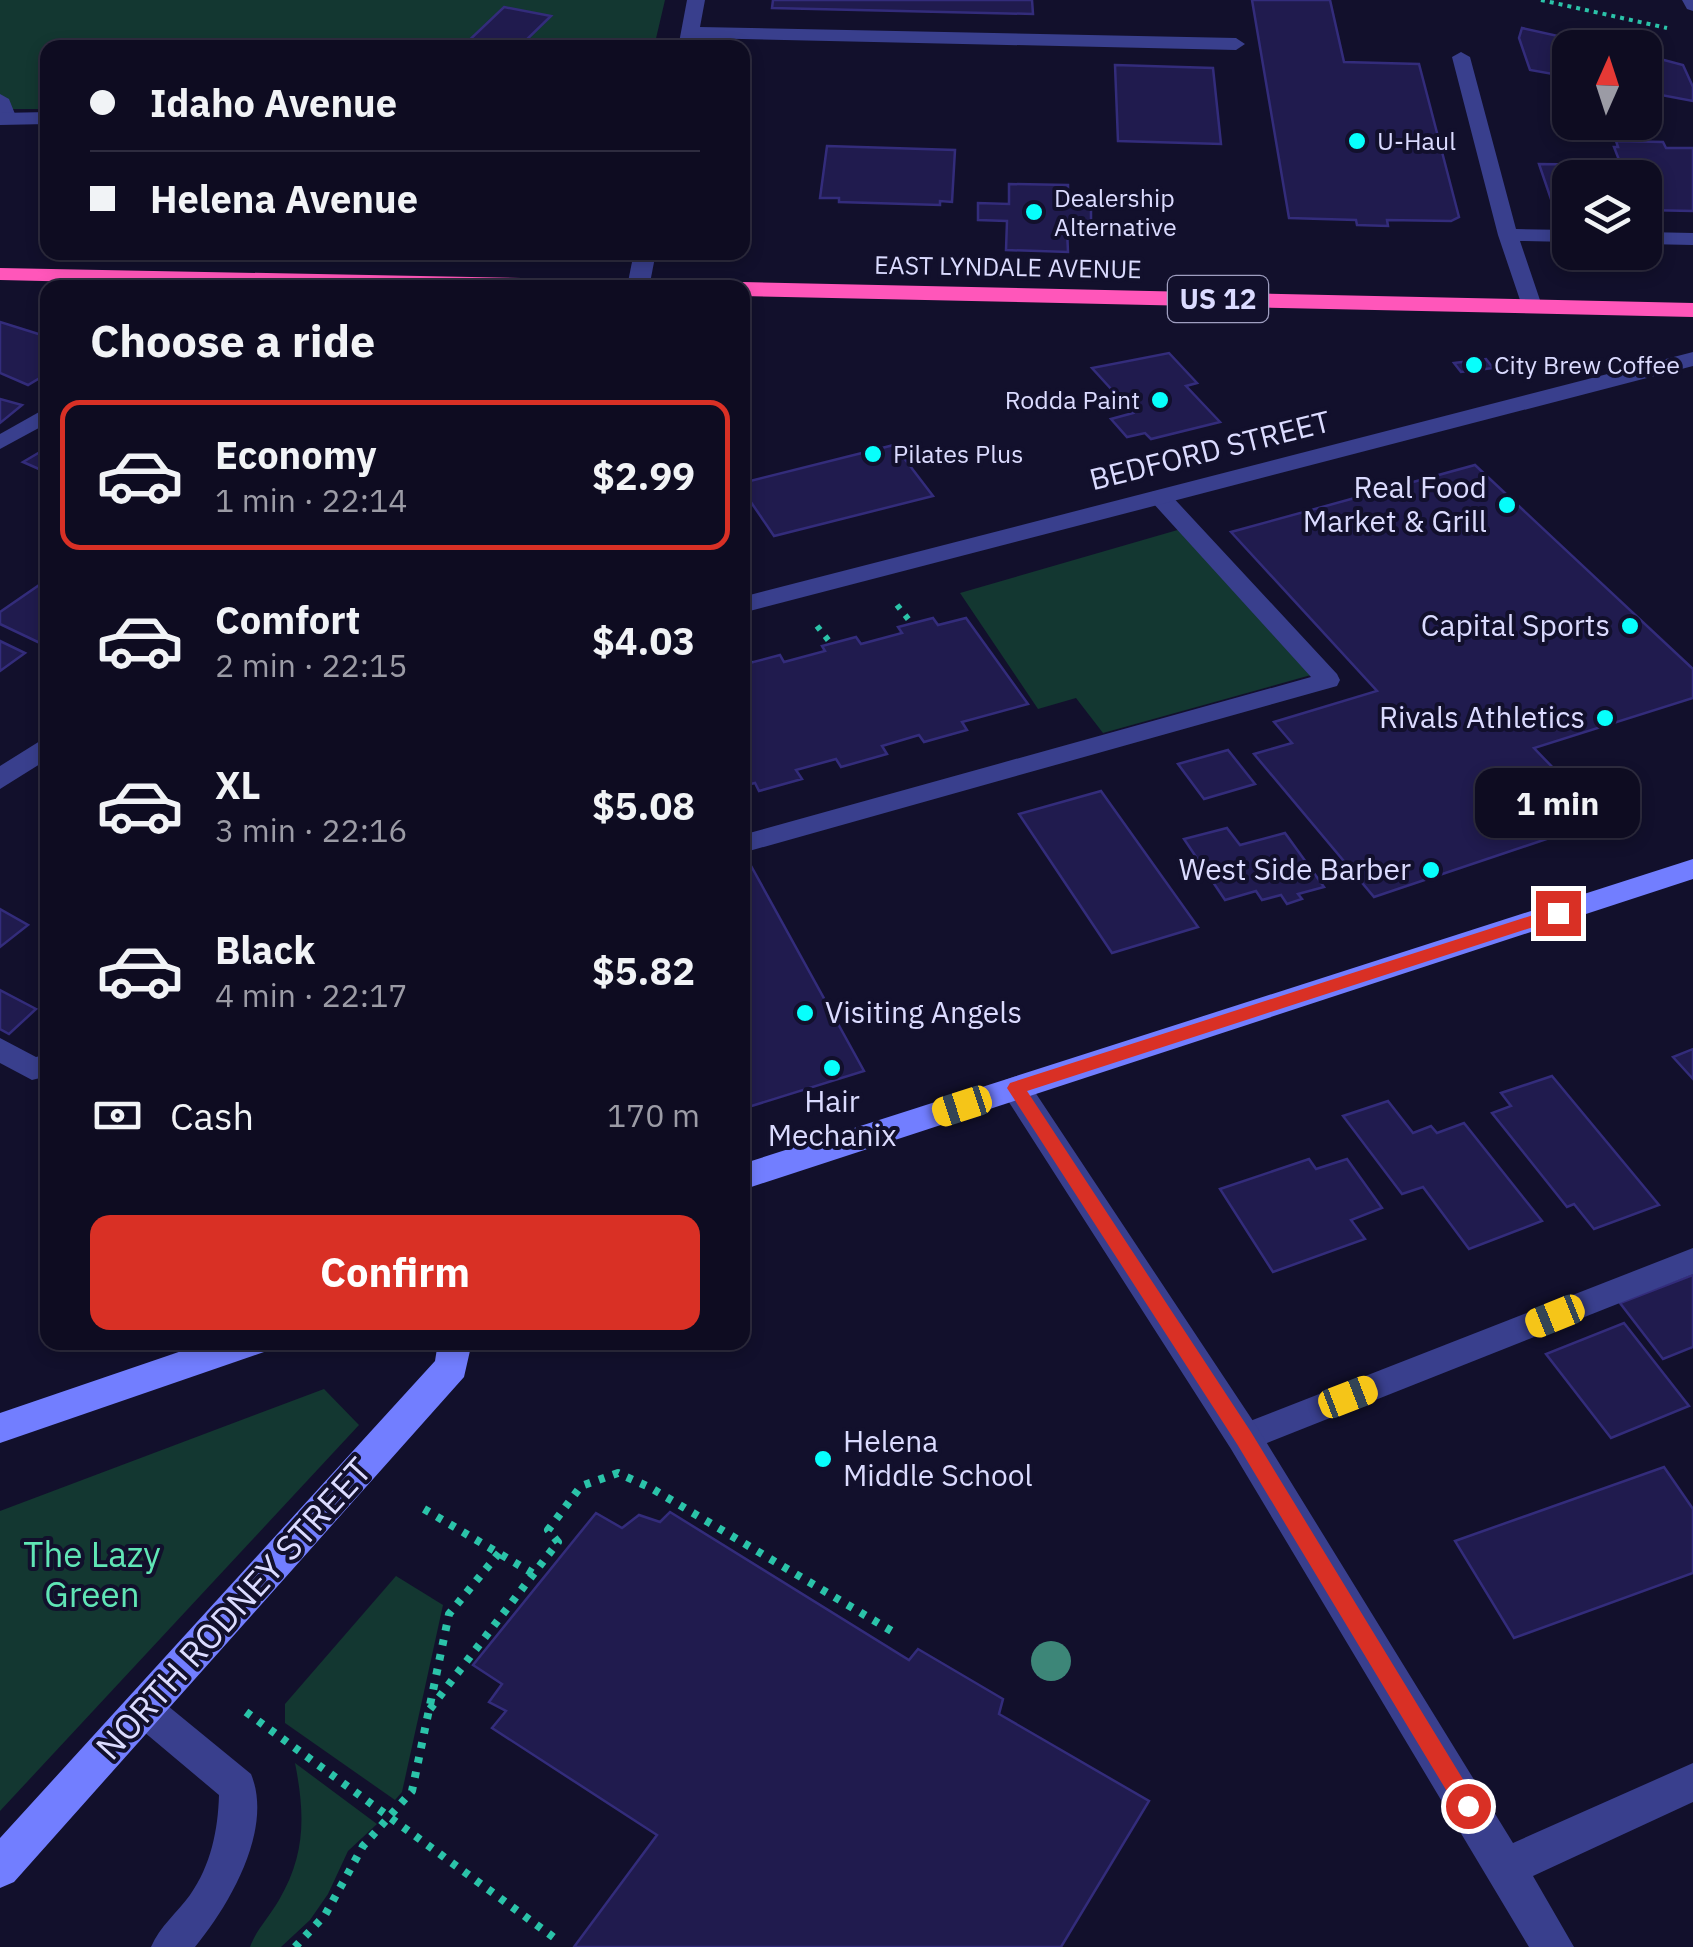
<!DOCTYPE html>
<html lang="en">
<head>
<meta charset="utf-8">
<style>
  :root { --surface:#0e0c21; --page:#1c1a2e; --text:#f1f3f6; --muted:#9b9ba5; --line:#2e2c3f; --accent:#d93025 }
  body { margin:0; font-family:"IBM Plex Sans",sans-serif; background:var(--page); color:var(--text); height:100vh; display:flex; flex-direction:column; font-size:38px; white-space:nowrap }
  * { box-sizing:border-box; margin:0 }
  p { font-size:32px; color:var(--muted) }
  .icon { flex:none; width:55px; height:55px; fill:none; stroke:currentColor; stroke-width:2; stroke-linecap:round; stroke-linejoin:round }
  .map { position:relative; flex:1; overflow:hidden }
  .details { position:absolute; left:40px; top:280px; width:710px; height:1070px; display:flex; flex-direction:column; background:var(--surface); border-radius:20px; box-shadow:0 5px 15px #0003,0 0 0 2px var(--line) }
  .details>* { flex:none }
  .banner { position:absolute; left:40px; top:40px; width:710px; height:220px; border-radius:20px; box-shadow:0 5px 15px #0003,0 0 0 2px var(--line); display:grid; align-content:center; height:220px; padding:0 50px; background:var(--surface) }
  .needle { width:65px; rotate:3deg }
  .controls { position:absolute; left:1552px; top:30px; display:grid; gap:20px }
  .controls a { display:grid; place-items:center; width:110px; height:110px; border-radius:20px; background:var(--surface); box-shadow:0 5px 15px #0003,0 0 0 2px var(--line); font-size:50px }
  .end { position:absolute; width:45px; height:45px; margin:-22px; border:12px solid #d93025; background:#fff; box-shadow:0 0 0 5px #fff }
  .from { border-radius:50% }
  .bubble { position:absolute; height:70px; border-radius:20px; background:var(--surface); box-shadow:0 5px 15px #0003,0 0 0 2px var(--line); font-size:32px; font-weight:800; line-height:70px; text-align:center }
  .car { position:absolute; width:30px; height:60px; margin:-30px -15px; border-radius:12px; box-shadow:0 0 8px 2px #0007; background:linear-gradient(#f5c518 24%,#345 0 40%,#f5c518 0 76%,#345 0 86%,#f5c518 0) }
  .banner b { display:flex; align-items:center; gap:35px; height:95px; font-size:38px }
  .banner b+b { border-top:2px solid var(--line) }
  .banner i { width:25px; height:25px; background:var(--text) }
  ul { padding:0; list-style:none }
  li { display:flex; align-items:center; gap:30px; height:150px; margin:0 20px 15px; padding:0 30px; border:5px solid transparent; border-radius:20px }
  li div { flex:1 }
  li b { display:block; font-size:38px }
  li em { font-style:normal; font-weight:800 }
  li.active { border-color:var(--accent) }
  li>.icon { width:90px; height:90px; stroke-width:1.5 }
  h2 { padding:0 50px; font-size:45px; line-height:120px }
  .pay { display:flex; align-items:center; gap:25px; height:110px; padding:0 50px; font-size:38px }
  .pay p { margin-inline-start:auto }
  .primary-button { display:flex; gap:20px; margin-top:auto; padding:20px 50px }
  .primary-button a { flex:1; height:115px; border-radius:20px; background:var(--accent); color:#fff; font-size:40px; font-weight:800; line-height:115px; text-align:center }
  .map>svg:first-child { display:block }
</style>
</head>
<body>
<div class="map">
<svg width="1693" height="1947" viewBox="0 0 1693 1947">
  <rect width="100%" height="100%" fill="#12102c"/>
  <!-- green -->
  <g fill="#133731">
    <path d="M0,0H665L654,47L48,48L47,109H0Z"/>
    <path d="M1181,529L1311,675L1103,733L1076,698L1038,709L960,593Z"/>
    <path d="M324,1389L359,1425L0,1811V1511Z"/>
    <path d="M396,1576L443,1605L402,1792L395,1800L285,1723V1704Z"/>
    <path d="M295,1763L377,1824L348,1851L328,1894L310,1920L281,1947H250C256,1930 270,1916 279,1900C306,1854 305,1814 295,1763Z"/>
  </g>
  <!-- building -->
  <g fill="#201b4e" stroke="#332c7b" stroke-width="2.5">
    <path d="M773,0H1032L1033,14L772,8Z"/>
    <path d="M1252,0H1330L1344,62L1419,64L1459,217L1451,221L1387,220L1388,226L1357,225L1356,220L1289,218Z"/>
    <path d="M504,7L551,16L518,48H461Z"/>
    <path d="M1522,28L1612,48H1570V77L1530,70L1519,38Z"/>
    <path d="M1645,55L1683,65L1693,87V101L1645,92Z"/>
    <path d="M1115,65L1213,68L1221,144L1118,141Z"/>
    <path d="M1616,141L1663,142L1666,148H1693V211L1645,210V178H1570V206L1553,205L1539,164L1621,165L1614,147H1618Z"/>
    <path d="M827,146L955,150L952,202L940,201V205L839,202V198H820Z"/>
    <path d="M1009,184L1068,185V195L1091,196V230L1067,229L1068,252L1006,250L1007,221L978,220V203L1009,204Z"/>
    <path d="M0,322L48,337V373L28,385L0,373Z"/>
    <path d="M1169,353L1197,383L1186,386L1220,422L1151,439L1145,433L1127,437L1111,419L1133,413L1092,368Z"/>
    <path d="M1486,359L1493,368L1461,372L1454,363Z"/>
    <path d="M0,399L22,405L0,423Z"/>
    <path d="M894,445L933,496L774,536L742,489V483Z"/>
    <path d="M47,448L48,473L23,462Z"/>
    <path d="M1475,465L1693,669V698L1534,748L1603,820L1374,897L1254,754L1292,743L1274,722L1377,691L1231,532Z"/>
    <path d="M48,579V640L42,644L0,624V612Z"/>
    <path d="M933,618L938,625L966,618L1028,704L962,722L967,730L924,742L919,735L882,746L887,754L841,767L836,759L796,770L802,779L759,791L755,783L742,786V665L780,655L784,662L825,651L822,646L856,637L861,644L902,633L898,627Z"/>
    <path d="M0,641L25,653L0,671Z"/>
    <path d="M1228,750L1255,784L1204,799L1178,764Z"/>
    <path d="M1101,791L1198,927L1112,953L1019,814Z"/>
    <path d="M1227,828L1240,845L1285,833L1324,887L1298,894L1302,899L1287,904L1281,895L1262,900L1256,891L1225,900L1184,839Z"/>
    <path d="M750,864L864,1071L742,1109V866Z"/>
    <path d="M0,909L28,925L0,947Z"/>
    <path d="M0,990L36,1009L9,1034L0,1029Z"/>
    <path d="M1693,1049V1079L1673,1057Z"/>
    <path d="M1552,1076L1659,1205L1594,1229L1574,1204L1567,1207L1492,1113L1511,1106L1501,1093Z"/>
    <path d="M1388,1101L1413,1133L1431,1126L1437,1133L1464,1123L1542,1221L1469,1249L1423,1187L1402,1194L1343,1116Z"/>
    <path d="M1309,1159L1316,1169L1347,1159L1382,1208L1351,1220L1365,1239L1273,1272L1220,1189Z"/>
    <path d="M1693,1275V1347L1663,1359L1620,1303Z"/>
    <path d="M1624,1323L1689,1406L1611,1438L1546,1354Z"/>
    <path d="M1664,1467L1693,1509V1573L1514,1638L1455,1541Z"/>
    <path d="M670,1512L909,1660L918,1649L1003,1699L999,1714L1149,1801L1061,1947H574L657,1835L492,1728L506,1711L489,1702L502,1684L473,1665L596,1513L622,1528L639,1515L660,1522Z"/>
  </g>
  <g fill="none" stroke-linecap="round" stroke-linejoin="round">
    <!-- path-far2 -->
    <path stroke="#2bc3a9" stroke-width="4" stroke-dasharray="4 5" stroke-linecap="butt" d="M1541,0L1667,28"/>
    <!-- path-far1 -->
    <g stroke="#2bc3a9" stroke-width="6" stroke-dasharray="5 8" stroke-linecap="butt">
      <path d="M897,605L909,620"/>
      <path d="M817,626L829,641"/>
      <path d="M742,652L750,663"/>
    </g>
    <!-- path -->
    <g stroke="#2bc3a9" stroke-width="8" stroke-dasharray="6 9" stroke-linecap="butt">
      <path d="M424,1509L534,1574"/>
      <path d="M430,1709L558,1542L548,1530L581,1486L618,1473L651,1488L895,1633"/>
      <path d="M246,1712L560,1942"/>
      <path d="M295,1947L325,1915L363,1846L412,1791L449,1614L499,1553"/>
    </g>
    <!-- lane -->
    <g fill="#393f8d" fill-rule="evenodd">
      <path d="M1461,52L1470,57L1516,229L1570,230V242L1520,241L1542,306L1539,310L1532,312L1522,306L1498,235L1452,57Z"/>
      <path d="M0,94L9,99L17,119L14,123L0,120Z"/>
      <path d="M1645,232L1693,233V245L1645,244Z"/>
      <path d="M48,407V423L0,449V434Z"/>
      <path d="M1160,490L1168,492L1337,674L1340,680L1337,686L742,853V835L1311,677L1152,502L1149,497L1152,492Z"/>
      <path d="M0,1038L36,1057L48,1054V1076L32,1080L0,1063Z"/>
      <path d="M1693,1248V1274L1244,1452L1232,1448L1228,1438L1232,1428Z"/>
      <path d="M144,1692L157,1697L251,1774C274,1829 229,1906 195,1947H151C160,1926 177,1913 190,1895C211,1865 218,1830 219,1795L131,1721L126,1709L131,1697Z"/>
    </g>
    <!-- street -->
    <g fill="#393f8d" fill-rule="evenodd">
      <path d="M687,0H705L700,27L1236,38L1245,44L1236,50L698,38L697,48H678Z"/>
      <path d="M1682,0H1693V11L1687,9Z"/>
      <path d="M48,112V124L0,125V113Z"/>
      <path d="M634,252H656L649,288L627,287Z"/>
      <path d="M1693,352V366L742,613V597Z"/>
      <path d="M48,736V759L0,789V766Z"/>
      <path d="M1016,1076L1027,1080L1257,1427L1513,1843L1693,1763V1802L1533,1876L1574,1947H1529L1231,1449L1005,1096L1000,1088L1005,1080Z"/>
    </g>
    <!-- secondary -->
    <g fill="#727eff" fill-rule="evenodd">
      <path d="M1693,859V879L742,1190V1164Z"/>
      <path d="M208,1342H269L264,1352L0,1443V1413Z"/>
      <path d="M438,1342H472L464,1377L14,1882L0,1888V1838L435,1361Z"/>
    </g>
    <!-- highway -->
    <g fill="#ff56ba" fill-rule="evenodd">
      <path d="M0,268L678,281L689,288H339L0,280Z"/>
      <path d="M742,282L1693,303V317L742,296V288H732Z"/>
    </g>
  </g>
  <!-- trees -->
  <circle fill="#3d8678" cx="1051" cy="1661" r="20"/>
  <!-- route -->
  <path fill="#d93025" d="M1558,907L1566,913L1564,917L1027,1091L1251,1432L1475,1799L1478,1806L1475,1813L1468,1817L1460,1813L1237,1444L1007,1088L1010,1083Z"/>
  <!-- markers -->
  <g fill="#07fffc" stroke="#12102c" stroke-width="4">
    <circle cx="1357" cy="141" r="10"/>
    <circle cx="1034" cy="212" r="10"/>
    <circle cx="1474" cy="365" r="10"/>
    <circle cx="1160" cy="400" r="10"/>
    <circle cx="873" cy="454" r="10"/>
    <circle cx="1507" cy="505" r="10"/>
    <circle cx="1630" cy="626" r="10"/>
    <circle cx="1605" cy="718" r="10"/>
    <circle cx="1431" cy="870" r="10"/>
    <circle cx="805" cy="1013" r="10"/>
    <circle cx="832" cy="1068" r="10"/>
    <circle cx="823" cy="1459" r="10"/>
  </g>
  <g text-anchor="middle" stroke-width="8" stroke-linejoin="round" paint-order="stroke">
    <!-- far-poi labels -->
    <g font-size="25" fill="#dbdbff" stroke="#12102c" text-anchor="start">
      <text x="1377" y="150">U-Haul</text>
      <text x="1054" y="207">Dealership<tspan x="1054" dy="29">Alternative</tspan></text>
      <text x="1494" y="374">City Brew Coffee</text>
      <text x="1140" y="409" text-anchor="end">Rodda Paint</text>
      <text x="893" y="463">Pilates Plus</text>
    </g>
    <!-- far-street labels -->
    <g font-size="25" fill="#dbdbff" stroke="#12102c">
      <text transform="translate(1008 267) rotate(1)" y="9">EAST LYNDALE AVENUE</text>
    </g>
    <!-- shield labels -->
    <rect fill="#12102c" stroke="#9f9ec0" stroke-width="2.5" x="1168" y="276" width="100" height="46" rx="8"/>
    <g font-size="28" font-weight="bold" fill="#dbdbff">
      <text x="1218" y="309">US 12</text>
    </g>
    <!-- street labels -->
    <g font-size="30" fill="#dbdbff" stroke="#12102c">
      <text transform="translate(1210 451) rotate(-14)" y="10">BEDFORD STREET</text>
    </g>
    <!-- poi labels -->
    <g font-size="30" fill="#dbdbff" stroke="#12102c" text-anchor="end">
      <text x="1487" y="498">Real Food<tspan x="1487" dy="34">Market &amp; Grill</tspan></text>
      <text x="1610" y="636">Capital Sports</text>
      <text x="1585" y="728">Rivals Athletics</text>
      <text x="1411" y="880">West Side Barber</text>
      <text x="825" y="1023" text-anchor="start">Visiting Angels</text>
      <text x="832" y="1112" text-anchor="middle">Hair<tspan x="832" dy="34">Mechanix</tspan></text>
      <text x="843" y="1452" text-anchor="start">Helena<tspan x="843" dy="34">Middle School</tspan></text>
    </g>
    <!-- near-park labels -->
    <g font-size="35" fill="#60e6b6" stroke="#12102c">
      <text x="92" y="1567">The Lazy<tspan x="92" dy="40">Green</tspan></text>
    </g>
    <!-- near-street labels -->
    <g font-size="35" fill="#dbdbff" stroke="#12102c">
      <text transform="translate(234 1609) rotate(-48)" y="12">NORTH RODNEY STREET</text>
    </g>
  </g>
</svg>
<div class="controls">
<a><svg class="needle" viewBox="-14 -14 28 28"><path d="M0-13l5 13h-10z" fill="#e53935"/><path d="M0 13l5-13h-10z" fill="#9b9ba5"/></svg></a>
<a><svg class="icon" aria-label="layers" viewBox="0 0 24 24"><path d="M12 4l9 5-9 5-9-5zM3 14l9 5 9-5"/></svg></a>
</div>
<i class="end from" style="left:1468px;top:1806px"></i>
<i class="end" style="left:1558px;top:913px"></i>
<div class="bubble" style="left:1475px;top:768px;width:165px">1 min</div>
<i class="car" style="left:962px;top:1106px;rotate:252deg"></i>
<i class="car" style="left:1555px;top:1316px;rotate:248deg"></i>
<i class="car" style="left:1348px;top:1397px;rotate:69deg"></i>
<div class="banner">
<b><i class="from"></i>Idaho Avenue</b>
<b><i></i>Helena Avenue</b>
</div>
<section class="details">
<h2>Choose a ride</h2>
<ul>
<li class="active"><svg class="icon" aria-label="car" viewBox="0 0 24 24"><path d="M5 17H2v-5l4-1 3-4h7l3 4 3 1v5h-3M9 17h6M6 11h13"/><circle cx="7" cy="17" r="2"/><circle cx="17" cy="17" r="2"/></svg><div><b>Economy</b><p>1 min · 22:14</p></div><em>$2.99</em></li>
<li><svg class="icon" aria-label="car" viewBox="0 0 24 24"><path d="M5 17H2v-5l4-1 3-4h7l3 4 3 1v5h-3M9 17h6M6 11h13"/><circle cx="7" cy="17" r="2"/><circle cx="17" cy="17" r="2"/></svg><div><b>Comfort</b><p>2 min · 22:15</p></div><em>$4.03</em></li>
<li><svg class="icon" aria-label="car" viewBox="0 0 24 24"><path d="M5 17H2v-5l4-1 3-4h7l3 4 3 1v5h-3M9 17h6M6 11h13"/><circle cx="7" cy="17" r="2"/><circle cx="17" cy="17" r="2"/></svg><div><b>XL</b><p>3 min · 22:16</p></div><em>$5.08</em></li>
<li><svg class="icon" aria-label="car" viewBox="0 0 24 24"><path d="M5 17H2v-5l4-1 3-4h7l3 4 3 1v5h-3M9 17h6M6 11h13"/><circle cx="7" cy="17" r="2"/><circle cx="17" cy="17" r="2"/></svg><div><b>Black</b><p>4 min · 22:17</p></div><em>$5.82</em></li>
</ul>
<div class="pay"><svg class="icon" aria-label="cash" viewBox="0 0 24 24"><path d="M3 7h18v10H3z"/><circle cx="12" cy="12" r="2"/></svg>Cash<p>170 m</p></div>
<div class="primary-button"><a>Confirm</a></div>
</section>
</div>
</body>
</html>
